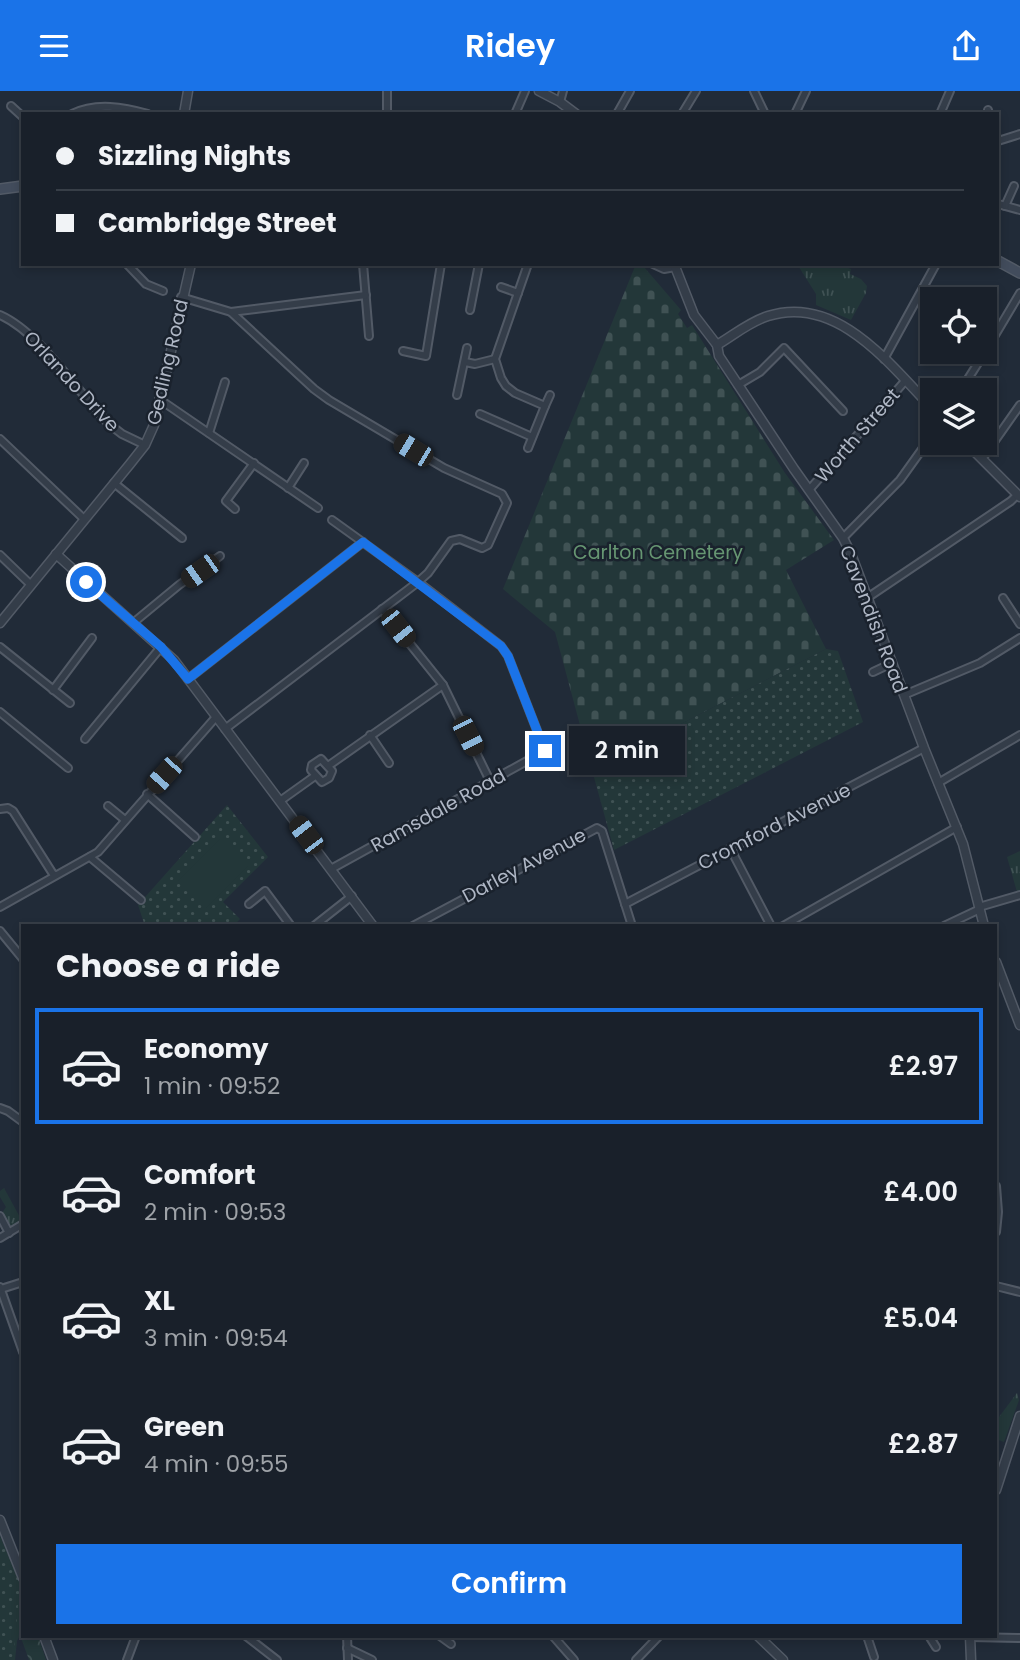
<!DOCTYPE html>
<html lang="en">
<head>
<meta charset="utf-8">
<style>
  :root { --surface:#19202a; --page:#262d36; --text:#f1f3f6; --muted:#9fa3a8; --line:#373e47; --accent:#1a73e8 }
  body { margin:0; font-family:Poppins,sans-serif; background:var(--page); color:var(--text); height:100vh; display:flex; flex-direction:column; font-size:26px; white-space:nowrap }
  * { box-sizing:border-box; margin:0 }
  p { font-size:23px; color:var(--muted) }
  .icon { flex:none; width:38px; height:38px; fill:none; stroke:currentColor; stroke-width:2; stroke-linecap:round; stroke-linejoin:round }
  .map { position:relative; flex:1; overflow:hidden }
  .sheet { position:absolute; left:21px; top:833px; width:976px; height:714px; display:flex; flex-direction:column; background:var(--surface); border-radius:0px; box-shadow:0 4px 10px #0003,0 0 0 2px var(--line) }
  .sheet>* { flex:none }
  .top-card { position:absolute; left:21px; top:21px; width:978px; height:154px; border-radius:0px; box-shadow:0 4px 10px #0003,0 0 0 2px var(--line); display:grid; align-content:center; height:154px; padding:0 35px; background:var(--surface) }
  .buttons { position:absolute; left:920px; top:196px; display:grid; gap:14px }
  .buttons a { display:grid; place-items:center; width:77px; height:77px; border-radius:0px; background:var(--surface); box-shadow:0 4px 10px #0003,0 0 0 2px var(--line); font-size:35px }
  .end { position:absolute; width:32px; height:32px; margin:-16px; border:9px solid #1a73e8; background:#fff; box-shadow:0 0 0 4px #fff }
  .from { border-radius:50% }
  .bubble { position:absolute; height:49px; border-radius:0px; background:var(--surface); box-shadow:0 4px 10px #0003,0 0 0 2px var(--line); font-size:23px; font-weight:600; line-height:49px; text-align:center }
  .car { position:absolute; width:21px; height:42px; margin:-21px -10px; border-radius:9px; box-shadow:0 0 5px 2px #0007; background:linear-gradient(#222 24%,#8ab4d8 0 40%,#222 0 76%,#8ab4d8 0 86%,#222 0) }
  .top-card b { display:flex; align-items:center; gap:24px; height:66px; font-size:26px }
  .top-card b+b { border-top:2px solid var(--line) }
  .top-card i { width:18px; height:18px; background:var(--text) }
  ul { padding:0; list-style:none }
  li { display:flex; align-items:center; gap:21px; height:116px; margin:0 14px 10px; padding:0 21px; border:4px solid transparent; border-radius:0px }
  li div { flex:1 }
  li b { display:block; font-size:26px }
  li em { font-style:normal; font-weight:600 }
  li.active { border-color:var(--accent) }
  li>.icon { width:63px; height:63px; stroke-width:1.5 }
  h2 { padding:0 35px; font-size:32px; line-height:84px }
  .primary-button { display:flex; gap:14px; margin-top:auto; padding:14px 35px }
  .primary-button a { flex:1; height:80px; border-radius:0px; background:var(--accent); color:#fff; font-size:28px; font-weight:600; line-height:80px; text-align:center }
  header { display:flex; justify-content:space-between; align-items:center; height:91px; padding:0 35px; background:var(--accent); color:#fff; font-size:32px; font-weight:600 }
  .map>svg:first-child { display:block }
</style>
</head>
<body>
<header><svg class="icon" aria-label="menu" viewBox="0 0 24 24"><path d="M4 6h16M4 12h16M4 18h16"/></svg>Ridey<svg class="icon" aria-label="share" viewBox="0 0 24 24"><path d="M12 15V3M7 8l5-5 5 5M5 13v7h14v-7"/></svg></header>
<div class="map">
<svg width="1020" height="1569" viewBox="0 0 1020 1569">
  <defs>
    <pattern id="grass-tufts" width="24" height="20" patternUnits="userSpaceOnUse" patternTransform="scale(1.75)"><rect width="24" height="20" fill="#233739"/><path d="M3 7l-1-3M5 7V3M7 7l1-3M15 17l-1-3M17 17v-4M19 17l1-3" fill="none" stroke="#405254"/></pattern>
    <pattern id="forest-crowns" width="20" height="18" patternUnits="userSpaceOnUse" patternTransform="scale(1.75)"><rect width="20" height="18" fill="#233739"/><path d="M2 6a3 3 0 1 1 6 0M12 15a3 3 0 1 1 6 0" fill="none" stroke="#405254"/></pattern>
    <pattern id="cemetery-stones" width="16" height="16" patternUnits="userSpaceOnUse" patternTransform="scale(1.75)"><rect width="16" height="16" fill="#233739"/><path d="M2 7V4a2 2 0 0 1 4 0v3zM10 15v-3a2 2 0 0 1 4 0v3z" fill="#405254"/></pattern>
    <pattern id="park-dots" width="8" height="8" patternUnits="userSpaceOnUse" patternTransform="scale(1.75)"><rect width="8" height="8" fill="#233739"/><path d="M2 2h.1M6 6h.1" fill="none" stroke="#405254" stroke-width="1.8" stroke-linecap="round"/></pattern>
  </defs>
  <rect width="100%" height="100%" fill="#212b38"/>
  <!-- grass -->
  <g fill="url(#grass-tufts)">
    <path d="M797,173H837L851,178L850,183L861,188L867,195L866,202L851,229L816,214V203Z"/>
    <path d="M1020,760V800L1017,801L1007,766Z"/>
    <path d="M4,1097L22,1130L13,1136L9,1134L2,1122L6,1116L0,1106V1100Z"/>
    <path d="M1017,1302L1019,1309L1004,1351L996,1348V1330Z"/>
  </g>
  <!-- forest -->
  <path fill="url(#forest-crowns)" d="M0,1476C30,1498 23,1512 23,1545H38L46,1569H29L20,1544L17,1550L15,1569H0Z"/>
  <!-- cemetery -->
  <path fill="url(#cemetery-stones)" d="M636,173L644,176L681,219L678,223L687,237L692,234L785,382L834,449L786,479L826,558L592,679L555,541L503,498Z"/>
  <!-- park -->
  <g fill="url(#park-dots)">
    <path d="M826,558L838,560L863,631L614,759L592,679Z"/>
    <path d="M227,714L268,766L223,811L240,828L233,835H145L138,814Z"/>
    <path d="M0,1445L20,1492L13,1569H0Z"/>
  </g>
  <!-- pitch -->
  <path fill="#233739" d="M220,748L248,775L206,817L178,790Z"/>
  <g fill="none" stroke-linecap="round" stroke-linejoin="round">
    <!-- minor casing -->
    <g stroke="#525a66" stroke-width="10">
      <g id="minor">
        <path d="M387,0V23"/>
        <path d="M754,0L765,23"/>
        <path d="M560,11L563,0"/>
        <path d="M11,15L23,26"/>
        <path d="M988,19L989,23"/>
        <path d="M72,23C96,11 124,16 148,23"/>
        <path d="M515,23L525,0"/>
        <path d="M617,23L630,0"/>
        <path d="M682,23L696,0"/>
        <path d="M795,23L806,0"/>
        <path d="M940,23L950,0"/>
        <path d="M998,50L1020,43"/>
        <path d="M998,113L1020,119"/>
        <path d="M1005,115L1014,95"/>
        <path d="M127,173L146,193L163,200"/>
        <path d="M363,173L369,245"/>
        <path d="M653,173L664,178L675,176"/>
        <path d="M501,196L518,202"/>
        <path d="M181,206L231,221L314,298L329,309L444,377L502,403L507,412L488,454L482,457L460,448L451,450L428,482L418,491L225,638"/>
        <path d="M470,219L479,173"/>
        <path d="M231,221L366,204"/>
        <path d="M0,224C39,241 78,301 109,333L122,343L145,354"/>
        <path d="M403,260L426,265L441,173"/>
        <path d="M985,261L1020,202"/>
        <path d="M884,268L936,173"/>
        <path d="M465,271L475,273L495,268"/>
        <path d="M738,294L760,281L784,257L843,320"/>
        <path d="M961,299L985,261"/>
        <path d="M457,304L467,257"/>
        <path d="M159,308L318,417"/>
        <path d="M545,315L550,304"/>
        <path d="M480,323L532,346"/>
        <path d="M209,342L225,291"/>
        <path d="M0,348L84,428"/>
        <path d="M528,357L545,315L515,302L506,295L501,287L495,268L528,173"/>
        <path d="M982,368L1020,314"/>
        <path d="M114,392L182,447"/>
        <path d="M288,397L304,372"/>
        <path d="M809,399L905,290"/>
        <path d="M235,418L226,410L254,372"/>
        <path d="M843,447L900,389L933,343"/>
        <path d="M0,464L30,493"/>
        <path d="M867,507L1011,410L1017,404"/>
        <path d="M1003,507L1020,533"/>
        <path d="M382,518L443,594L490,690"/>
        <path d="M133,532L179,494L220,465"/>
        <path d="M0,556L70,612"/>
        <path d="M873,581L892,572"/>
        <path d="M188,588L363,451"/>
        <path d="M53,599L92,547"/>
        <path d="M904,604L980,572L1020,547"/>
        <path d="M0,621L68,677"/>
        <path d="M370,644L389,672"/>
        <path d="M85,648L161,556"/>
        <path d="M321,668L332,680L329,687L322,691L311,679L312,674Z"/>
        <path d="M328,675L443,594"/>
        <path d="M938,692L1020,644"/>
        <path d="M147,703L195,746"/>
        <path d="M280,710L315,685"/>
        <path d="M108,715L125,729"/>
        <path d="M0,718L8,717L13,720L53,783L55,784"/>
        <path d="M730,757L771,835"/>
        <path d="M90,766L141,809"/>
        <path d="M331,778L545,660L508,565L501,555L418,491L332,429"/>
        <path d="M249,813L265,800L291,835"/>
        <path d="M625,813L924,657"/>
        <path d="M0,816L98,761L216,626"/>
        <path d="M979,816L1020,804"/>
        <path d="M314,835L352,805"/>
        <path d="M413,835L597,737L602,740L632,835"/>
        <path d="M783,835L957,736"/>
        <path d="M944,835L980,818"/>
        <path d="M0,840L23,868"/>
        <path d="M0,1017L8,1020L23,1031"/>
        <path d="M996,1095L998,1121L996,1141"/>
        <path d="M0,1125L9,1142"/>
        <path d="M0,1147L23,1133"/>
        <path d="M996,1195L1020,1201"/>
        <path d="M0,1196L23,1261"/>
        <path d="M1,1198L23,1191"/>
        <path d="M246,1545L277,1569"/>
        <path d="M347,1545L348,1569"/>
        <path d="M440,1545L451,1553"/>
        <path d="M553,1545L574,1569"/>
        <path d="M867,1545L874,1566"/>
        <path d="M929,1545L936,1556"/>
        <path d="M970,1546L1020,1547"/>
        <path d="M347,1557L372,1569"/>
        <path d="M127,1569L136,1545"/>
        <path d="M636,1569L659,1545"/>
      </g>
    </g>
    <!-- tertiary casing -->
    <g stroke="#525a66" stroke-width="11">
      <g id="tertiary">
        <path d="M539,0L560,11L576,23"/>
        <path d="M184,23L188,0"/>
        <path d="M674,173L694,224L717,254L719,265L794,378L843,447L851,463L924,657L963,753L984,835"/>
        <path d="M717,254C734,244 749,231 768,225C838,203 890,274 933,318"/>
        <path d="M966,352L1020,406"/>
        <path d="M56,463L174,569L373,835"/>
        <path d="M0,532L130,373L145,354L154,334L191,173"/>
        <path d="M996,871L1020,934"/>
        <path d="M996,1399L1020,1325"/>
        <path d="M0,1429L23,1487"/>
        <path d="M44,1545L53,1569"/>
        <path d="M758,1545L783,1569"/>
        <path d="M970,1545L971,1569"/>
      </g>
    </g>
    <!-- secondary casing -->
    <g stroke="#525a66" stroke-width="12">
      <g id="secondary">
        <path d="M0,98L23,95"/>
        <path d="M998,170L1020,182"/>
      </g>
    </g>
    <!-- minor -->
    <use href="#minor" stroke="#343d49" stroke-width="6"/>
    <!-- tertiary -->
    <use href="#tertiary" stroke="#343d49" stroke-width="8"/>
    <!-- secondary -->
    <use href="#secondary" stroke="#424c5c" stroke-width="9"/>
  </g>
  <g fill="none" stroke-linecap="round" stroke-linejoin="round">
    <!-- route -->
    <path stroke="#1a73e8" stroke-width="9" d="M86,491L161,556L188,588L363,451L501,555L508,565L545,660"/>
  </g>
  <g text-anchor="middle" stroke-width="5" stroke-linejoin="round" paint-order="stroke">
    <!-- street labels -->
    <g font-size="19" fill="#afb7c5" stroke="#1a222d">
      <text transform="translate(167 271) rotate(-77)" y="7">Gedling Road</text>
      <text transform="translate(72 290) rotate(47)" y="7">Orlando Drive</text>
      <text transform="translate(857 344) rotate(-49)" y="7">Worth Street</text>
      <text transform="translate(874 528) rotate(69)" y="7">Cavendish Road</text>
      <text transform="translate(438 719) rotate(-29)" y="7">Ramsdale Road</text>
      <text transform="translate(774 735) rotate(-27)" y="7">Cromford Avenue</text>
      <text transform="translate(524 774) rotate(-28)" y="7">Darley Avenue</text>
    </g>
    <!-- park labels -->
    <g font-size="19" fill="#669672" stroke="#1a222d">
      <text x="658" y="468">Carlton Cemetery</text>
    </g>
  </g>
</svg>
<div class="buttons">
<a><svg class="icon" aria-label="locate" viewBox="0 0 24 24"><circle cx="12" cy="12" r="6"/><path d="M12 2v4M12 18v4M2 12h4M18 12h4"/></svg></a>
<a><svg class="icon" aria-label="layers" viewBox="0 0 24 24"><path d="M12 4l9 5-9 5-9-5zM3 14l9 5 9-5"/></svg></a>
</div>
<i class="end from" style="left:86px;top:491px"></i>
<i class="end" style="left:545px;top:660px"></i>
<div class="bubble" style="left:569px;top:635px;width:116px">2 min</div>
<i class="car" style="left:413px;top:359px;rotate:301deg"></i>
<i class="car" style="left:200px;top:480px;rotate:235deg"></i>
<i class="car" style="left:398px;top:537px;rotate:142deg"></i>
<i class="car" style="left:468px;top:645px;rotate:153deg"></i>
<i class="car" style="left:164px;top:684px;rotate:222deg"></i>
<i class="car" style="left:306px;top:744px;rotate:323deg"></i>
<div class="top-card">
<b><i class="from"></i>Sizzling Nights</b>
<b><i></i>Cambridge Street</b>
</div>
<section class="sheet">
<h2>Choose a ride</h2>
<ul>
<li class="active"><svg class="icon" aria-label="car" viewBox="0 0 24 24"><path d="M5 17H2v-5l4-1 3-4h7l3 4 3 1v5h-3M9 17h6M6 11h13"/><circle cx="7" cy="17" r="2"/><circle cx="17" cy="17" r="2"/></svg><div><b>Economy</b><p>1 min · 09:52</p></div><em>£2.97</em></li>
<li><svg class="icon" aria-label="car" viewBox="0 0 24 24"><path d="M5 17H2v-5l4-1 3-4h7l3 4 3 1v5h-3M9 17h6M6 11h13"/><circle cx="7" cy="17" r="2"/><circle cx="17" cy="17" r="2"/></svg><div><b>Comfort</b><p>2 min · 09:53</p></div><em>£4.00</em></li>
<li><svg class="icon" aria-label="car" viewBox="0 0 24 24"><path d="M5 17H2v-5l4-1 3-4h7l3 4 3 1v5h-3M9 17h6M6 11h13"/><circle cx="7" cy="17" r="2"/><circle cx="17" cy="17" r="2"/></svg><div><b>XL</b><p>3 min · 09:54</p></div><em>£5.04</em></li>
<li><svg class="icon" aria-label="car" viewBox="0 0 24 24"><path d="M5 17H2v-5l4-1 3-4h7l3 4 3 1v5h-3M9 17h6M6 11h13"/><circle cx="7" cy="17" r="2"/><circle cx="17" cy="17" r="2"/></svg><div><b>Green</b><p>4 min · 09:55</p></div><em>£2.87</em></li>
</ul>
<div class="primary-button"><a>Confirm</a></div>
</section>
</div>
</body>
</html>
